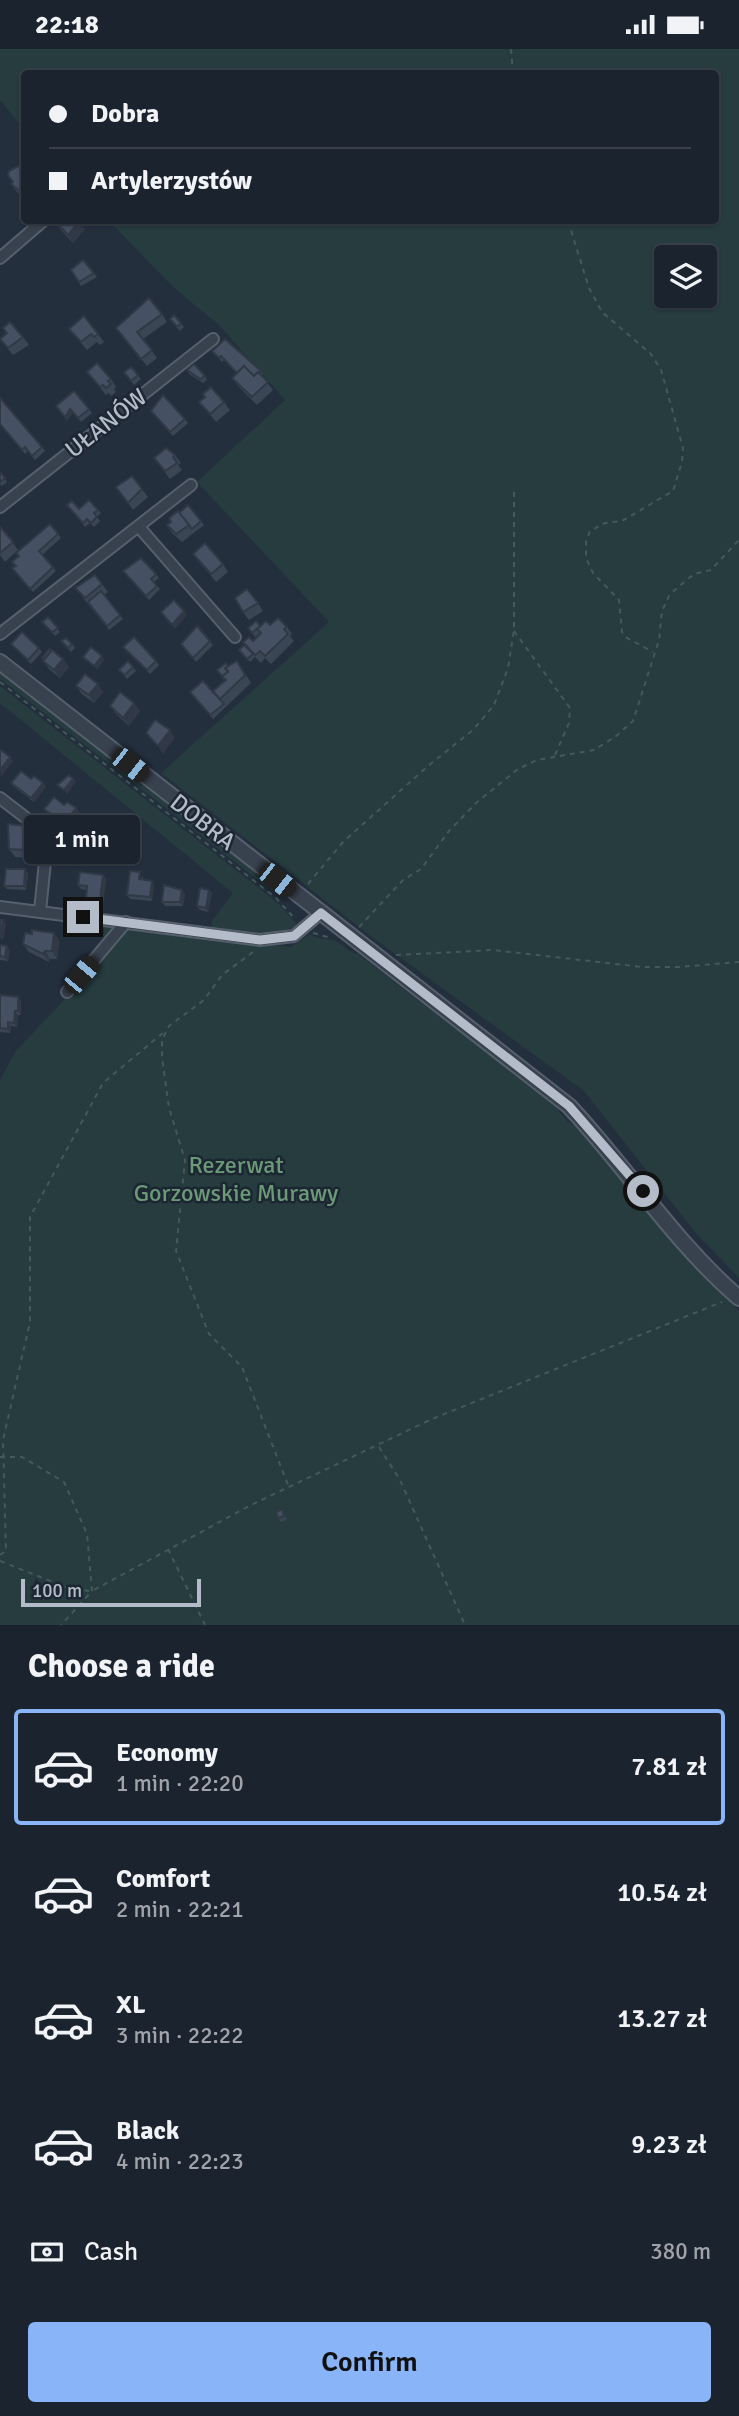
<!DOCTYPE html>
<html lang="en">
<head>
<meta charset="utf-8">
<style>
  :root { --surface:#1b232e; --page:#282f3a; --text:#f1f3f6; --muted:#a0a4aa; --line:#39404a; --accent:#8ab4f8 }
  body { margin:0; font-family:Signika,sans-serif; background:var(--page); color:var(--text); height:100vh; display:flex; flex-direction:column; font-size:26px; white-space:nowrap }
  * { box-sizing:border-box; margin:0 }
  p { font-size:23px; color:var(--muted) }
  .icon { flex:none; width:38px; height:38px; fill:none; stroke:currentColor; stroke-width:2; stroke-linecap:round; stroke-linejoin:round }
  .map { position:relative; height:1576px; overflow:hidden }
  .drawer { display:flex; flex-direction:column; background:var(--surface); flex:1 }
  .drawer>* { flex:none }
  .banner { position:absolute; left:21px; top:21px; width:698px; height:154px; border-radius:7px; box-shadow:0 2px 5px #0004,0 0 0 2px var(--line); display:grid; align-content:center; height:154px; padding:0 28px; background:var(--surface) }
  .tools { position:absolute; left:654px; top:196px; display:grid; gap:14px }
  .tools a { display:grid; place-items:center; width:63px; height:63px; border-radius:7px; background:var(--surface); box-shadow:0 2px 5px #0004,0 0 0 2px var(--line); font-size:35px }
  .scale { position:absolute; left:21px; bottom:18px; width:180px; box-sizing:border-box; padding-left:7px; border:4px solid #b4bcc9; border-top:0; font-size:19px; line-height:24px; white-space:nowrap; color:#b4bcc9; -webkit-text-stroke:5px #1d2633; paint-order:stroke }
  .end { position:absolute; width:32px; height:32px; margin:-16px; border:9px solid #b4bcc9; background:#111; box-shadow:0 0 0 4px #111 }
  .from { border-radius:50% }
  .bubble { position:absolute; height:49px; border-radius:7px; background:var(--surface); box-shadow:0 2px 5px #0004,0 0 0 2px var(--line); font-size:23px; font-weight:600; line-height:49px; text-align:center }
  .car { position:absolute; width:21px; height:42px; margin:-21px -10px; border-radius:9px; box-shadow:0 0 5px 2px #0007; background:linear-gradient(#222 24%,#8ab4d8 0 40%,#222 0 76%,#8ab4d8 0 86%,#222 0) }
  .banner b { display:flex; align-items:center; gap:24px; height:66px; font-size:26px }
  .banner b+b { border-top:2px solid var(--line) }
  .banner i { width:18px; height:18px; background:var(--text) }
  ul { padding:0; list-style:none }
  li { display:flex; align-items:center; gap:21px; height:116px; margin:0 14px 10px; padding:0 14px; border:4px solid transparent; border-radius:7px }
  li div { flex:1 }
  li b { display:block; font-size:26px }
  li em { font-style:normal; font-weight:600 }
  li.on { border-color:var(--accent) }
  li>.icon { width:63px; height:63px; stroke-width:1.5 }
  h2 { padding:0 28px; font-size:32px; line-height:84px }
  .pay { display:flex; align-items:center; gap:18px; height:77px; padding:0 28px; font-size:26px }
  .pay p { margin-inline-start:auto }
  .primary-button { display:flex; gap:14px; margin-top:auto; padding:14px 28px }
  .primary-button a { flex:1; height:80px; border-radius:7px; background:var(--accent); color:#111; font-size:28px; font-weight:600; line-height:80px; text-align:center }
  .status { display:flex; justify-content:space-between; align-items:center; height:49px; padding:0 35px; background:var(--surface); direction:ltr }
  .status svg { height:19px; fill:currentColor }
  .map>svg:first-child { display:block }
</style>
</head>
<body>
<div class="status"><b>22:18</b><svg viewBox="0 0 49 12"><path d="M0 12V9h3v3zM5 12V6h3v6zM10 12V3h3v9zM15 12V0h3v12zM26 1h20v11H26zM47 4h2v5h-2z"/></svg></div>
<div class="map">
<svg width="739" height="1576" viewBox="0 0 739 1576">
  <rect width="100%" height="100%" fill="#242f3e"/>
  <!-- green -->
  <g fill="#263c3f" fill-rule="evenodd">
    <path d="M0,0H739V1229L695,1183L584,1042L372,888L161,724L329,573L197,433L285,351L219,276L172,237L109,172H716V24H24V80L0,51ZM667,208H705V247H667Z"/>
    <path d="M0,624L276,837L272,842L0,630Z"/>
    <path d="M0,637L278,854L298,877L273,885L212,879V872L233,844L0,654Z"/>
    <path d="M104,878L291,898L310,885C318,891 324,889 333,891C343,894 348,904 358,905L552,1054L568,1073L586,1084L739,1263V1576H0V1031L15,1003L67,948L61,942L103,894Z"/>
  </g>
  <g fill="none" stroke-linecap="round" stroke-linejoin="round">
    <!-- minor casing -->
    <g stroke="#565f6c" stroke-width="14">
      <g id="minor">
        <path d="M0,209L43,172"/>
        <path d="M0,458L213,290"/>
        <path d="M139,478L235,588"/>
        <path d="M0,585L191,436"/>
        <path d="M0,749L43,782L47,793L40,862"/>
        <path d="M0,858L260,891L294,887L321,864"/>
        <path d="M67,943L126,873"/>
      </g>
    </g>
    <!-- tertiary casing -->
    <g stroke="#565f6c" stroke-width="18">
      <path id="tertiary" d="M0,613L569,1057C627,1119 674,1193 739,1249"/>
    </g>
    <!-- path -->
    <g stroke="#44595c" stroke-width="2" stroke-dasharray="5 5" stroke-linecap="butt">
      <path d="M511,0L513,24"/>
      <path d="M568,172L589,239L602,263L651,305L661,321L683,399L682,413L673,442L622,472L605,474L590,482L586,492V509L593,524L619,551L622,583L627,589L653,603"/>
      <path d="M514,582L570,659L569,674L555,706"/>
      <path d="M0,633L276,849L295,870"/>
      <path d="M308,835L343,793L428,717L473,681L494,656L508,619L514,581V438"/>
      <path d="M359,878L403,831L421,820L449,782L476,754L518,720L537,711L594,701L615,688L633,672L659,591L662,562L670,545L694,525L711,521L739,491"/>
      <path d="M313,884L331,889"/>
      <path d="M253,903L222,926L204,951L169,977L162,991V1008L169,1059L185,1111L176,1202L209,1285L242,1318L288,1436"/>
      <path d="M396,906L493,901L642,918H679L739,913"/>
      <path d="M379,1398L400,1431L465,1576"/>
      <path d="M0,1408H22L64,1433L87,1485L92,1542L61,1576"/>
      <path d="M168,1500L205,1576"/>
      <path d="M0,1506L6,1502L3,1391L30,1273V1168L103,1034L164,983"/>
      <path d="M0,1512L73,1541L92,1542L251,1456L432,1370L722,1253"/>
    </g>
    <!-- minor -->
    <use href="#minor" stroke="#38414e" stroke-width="10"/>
    <!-- tertiary -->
    <use href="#tertiary" stroke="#38414e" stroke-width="14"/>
  </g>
  <!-- wall -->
  <g fill="#3b4654">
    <path d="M24,120V149L16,142L11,135Z"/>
    <path d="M55,172L85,180L73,194L60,180Z"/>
    <path d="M83,211L97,228L81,237L71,221Z"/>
    <path d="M162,265L167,273L143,290L157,309L147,317L116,279Z"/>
    <path d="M174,266L184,278L180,282L170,270Z"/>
    <path d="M3,279L23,288L29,296L13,306L0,290L6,284Z"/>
    <path d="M69,280L98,285L104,293L100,296L97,293L87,301Z"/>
    <path d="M212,302L261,322L263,326L262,327L273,341L257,356L238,337L232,329L237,325L224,311L222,313Z"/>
    <path d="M131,318L141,330L134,336L124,323Z"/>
    <path d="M187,321L205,327L207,331L203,334L189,325Z"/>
    <path d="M87,323L111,330L116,338L114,340L116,343L111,347L109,344L106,346Z"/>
    <path d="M205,348L224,353L230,361L216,373L199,353Z"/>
    <path d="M56,357L89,360L92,364L81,373L73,363L67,372Z"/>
    <path d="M151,362L185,370L188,374L173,387Z"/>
    <path d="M0,376L42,398L45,402L35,411L28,402L25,405Z"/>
    <path d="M175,406L181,414L178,416L182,421L170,430L154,409Z"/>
    <path d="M0,423L7,433L2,437L0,435Z"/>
    <path d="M132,427L148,448L133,461L116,438Z"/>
    <path d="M67,456L79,460L98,461L101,464L97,468L100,472L94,478L90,474L85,478Z"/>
    <path d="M188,456L204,476L182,493L172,484L167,476Z"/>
    <path d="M0,477L18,501L5,513L0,506Z"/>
    <path d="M58,485L61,489L42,506L56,522L33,543L12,519Z"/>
    <path d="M193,505L223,515L228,523L216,533Z"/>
    <path d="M123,522L156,525L159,529L154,533L160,540L149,551Z"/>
    <path d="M95,526L108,543L104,546L123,570L109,581L75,539Z"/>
    <path d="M258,554L263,562L249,571L243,563Z"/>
    <path d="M48,568L60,583L55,587L42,573Z"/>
    <path d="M270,576L287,578L292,585L290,587L294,592L271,615L265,609L261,614L255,608L250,613L239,601L244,596L253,592L260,585V584L255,588L248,579Z"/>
    <path d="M61,592L72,595L75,599L71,603Z"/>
    <path d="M210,592L213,596L196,613L181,595Z"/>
    <path d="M11,595L39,599L42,603L31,615Z"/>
    <path d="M123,598L156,612L159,616L150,625Z"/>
    <path d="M42,609L69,618L60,629L49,620L43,612L44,611Z"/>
    <path d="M228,617L242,619L251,634L213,670L193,647L216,646L225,632L217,621Z"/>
    <path d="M133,618L136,622L127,630L119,621Z"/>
    <path d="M76,637L103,643L94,654L82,645Z"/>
    <path d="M110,657L140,662L129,677L116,665Z"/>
    <path d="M11,734L46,738L34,753L14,738Z"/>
    <path d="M64,756L76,759L79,763L67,778L47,764L44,760Z"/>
    <path d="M26,777L32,785L30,809L15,808L9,800Z"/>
    <path d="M116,780L122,788L120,806L102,804L97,796Z"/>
    <path d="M28,824L26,841L7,840L4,837Z"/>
    <path d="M103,826L106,830L103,855L88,854L86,850L87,841L81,840L78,836Z"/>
    <path d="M143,827V831L152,832L154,836L152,852L130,850L127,846Z"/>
    <path d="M209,841L212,844L208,863L200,861L197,857Z"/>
    <path d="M185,845L183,857H165L162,853Z"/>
    <path d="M54,884L59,892L57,910H50L49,913L29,903L23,895L32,885Z"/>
    <path d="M0,896L10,901L8,912L0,911Z"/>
    <path d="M0,946L21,952V966H18L17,978L11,977L10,984L0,983Z"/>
    <path d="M282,1460L287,1471L281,1473L278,1469Z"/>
  </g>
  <!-- shaded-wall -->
  <g fill="#303945">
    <path d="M79,172L85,180L73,194L68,186Z"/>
    <path d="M70,360L73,363L67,372L65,368Z"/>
    <path d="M184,562L187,566L175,580L172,576Z"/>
    <path d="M102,607L104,611L97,621L94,617Z"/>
    <path d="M63,610L69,618L60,629L54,621Z"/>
    <path d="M98,635L103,643L94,654L89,646Z"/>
    <path d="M134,654L140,662L129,677L123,669Z"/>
    <path d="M170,681L175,689L163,705L158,697Z"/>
    <path d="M10,708L13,712L1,728L0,721Z"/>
    <path d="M73,730L76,733L67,745L64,741Z"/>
    <path d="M43,734L46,738L34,753L31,749Z"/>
    <path d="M76,759L79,763L67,778L64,774Z"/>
    <path d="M26,777L32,785L30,809L24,801Z"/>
    <path d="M116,780L122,788L120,806L114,798Z"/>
    <path d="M25,820L28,824L26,841L24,837Z"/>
    <path d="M103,826L106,830L103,855L100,851Z"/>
    <path d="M152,832L154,836L152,852L150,848Z"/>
    <path d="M182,841L185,845L183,857L180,853Z"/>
    <path d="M209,841L212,844L208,863L206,859Z"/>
    <path d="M3,871L6,875L3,892L0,888Z"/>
    <path d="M54,884L59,892L57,910L52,902Z"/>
    <path d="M7,897L10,901L8,912L5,908Z"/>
    <path d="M45,902L50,910L49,913L43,905Z"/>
    <path d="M18,948L21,952V966L18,962Z"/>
    <path d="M15,962L18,966L17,978L14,974Z"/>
    <path d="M8,973L11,977L10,984L8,980Z"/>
  </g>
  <!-- building -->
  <g fill="#455162" stroke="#303945" stroke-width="2">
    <path d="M21,116L24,120V141L22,144L11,135L13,133L8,126L9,122Z"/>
    <path d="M55,172H79L68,186Z"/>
    <path d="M83,211L94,224L79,233L71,221Z"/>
    <path d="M149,249L162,265L137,283L152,301L141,310L116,279Z"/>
    <path d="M174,266L181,274L177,278L170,270Z"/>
    <path d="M84,267L98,285L94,288L91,285L81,293L69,280Z"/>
    <path d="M10,273L23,288L8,299L0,290L7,284L3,279Z"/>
    <path d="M225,290L261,322L259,324L258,323L254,327L244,317L237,324L221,307L219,309L212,302Z"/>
    <path d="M97,314L111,330L108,332L111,335L106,339L103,336L100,338L87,323Z"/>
    <path d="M194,315L205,327L200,330L187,321Z"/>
    <path d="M244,317L254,327L258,323L268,333L252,348L232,329Z"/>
    <path d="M131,318L138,326L131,332L124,323Z"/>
    <path d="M211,338L224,353L210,365L199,353L205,348L203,345Z"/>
    <path d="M74,342L89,360L78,369L70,360L65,368L56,357Z"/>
    <path d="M163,346L185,370L170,383L151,362Z"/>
    <path d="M0,349L42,398L32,407L25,398L22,401L0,375Z"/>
    <path d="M166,399L175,406L173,408L177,414L165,422L154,409Z"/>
    <path d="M0,423L5,429L0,433Z"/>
    <path d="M132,427L142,440L128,454L116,438Z"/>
    <path d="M89,451L98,461L94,464L97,468L91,474L87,470L83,474L67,456L72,452L79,460Z"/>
    <path d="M188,456L201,472L192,480L179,464Z"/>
    <path d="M178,462L189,476L176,485L167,476L171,473L169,469Z"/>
    <path d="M50,475L58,485L39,502L53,518L30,540L12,519L16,517L12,513L19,507L16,504Z"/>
    <path d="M1,479L13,493L0,504V480Z"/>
    <path d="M205,494L223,515L211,525L193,505Z"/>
    <path d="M141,509L156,525L151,530L157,537L146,547L123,522Z"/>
    <path d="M95,526L102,535L85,549L75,539Z"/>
    <path d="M247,540L258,554L243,563L235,549Z"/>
    <path d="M101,542L120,566L107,577L88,553Z"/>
    <path d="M174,551L184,562L172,576L161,563Z"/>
    <path d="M48,568L58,579L52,583L42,573Z"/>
    <path d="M278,569L287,578L284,580L288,585L265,607L260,602L255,606L243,593L249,588L253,592L261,584L257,580L266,572L270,576Z"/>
    <path d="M256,572L260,577L252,584L248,579Z"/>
    <path d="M197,577L210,592L193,609L181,595Z"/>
    <path d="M22,583L39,599L28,611L11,595Z"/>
    <path d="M134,588L156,612L147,621L123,598Z"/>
    <path d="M66,589L72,595L68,599L61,592Z"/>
    <path d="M244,596L253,605L247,610L239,601Z"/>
    <path d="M91,598L102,607L94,617L83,608Z"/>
    <path d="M49,600L51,602L44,610L42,609Z"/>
    <path d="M52,601L63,610L54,621L43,612Z"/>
    <path d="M128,612L133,618L125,626L119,621Z"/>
    <path d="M237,612L245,626L220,650L213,642L226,631L222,627L228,622L225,619Z"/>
    <path d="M226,614L228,617L225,619L228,623L222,627L225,631L217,621Z"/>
    <path d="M85,625L98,635L89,646L76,637Z"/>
    <path d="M203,632L224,655L210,666L190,643Z"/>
    <path d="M120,643L134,654L123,669L110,657Z"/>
    <path d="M155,671L170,681L158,697L146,684Z"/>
    <path d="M1,701L10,708L0,721V703Z"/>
    <path d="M21,722L31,730L34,727L43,734L31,749L11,734Z"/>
    <path d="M69,726L73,730L64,741L57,736Z"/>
    <path d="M54,748L64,756L67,753L76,759L64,774L44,760Z"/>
    <path d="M8,775L26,777L24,801L9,800Z"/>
    <path d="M98,779L116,780L114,798L97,796Z"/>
    <path d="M6,820H25L24,837H4Z"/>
    <path d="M130,822L140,823L139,830L152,832L150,848L127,846Z"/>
    <path d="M80,823L103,826L100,851L86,850L87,837L78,836Z"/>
    <path d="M164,836L182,841L180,853H162Z"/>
    <path d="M200,839L209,841L206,859L197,857Z"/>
    <path d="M0,871H3L0,888Z"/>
    <path d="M32,881L54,884L52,902H45L43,905L23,895L25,884L32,885Z"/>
    <path d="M0,896L7,897L5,908L0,907Z"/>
    <path d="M0,946L18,948V962H15L14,974L8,973V980L0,979Z"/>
    <path d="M282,1460L284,1467L278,1469L276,1463Z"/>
  </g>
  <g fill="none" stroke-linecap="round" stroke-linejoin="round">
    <!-- route -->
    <path stroke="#b4bcc9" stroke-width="9" d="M83,868L260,891L294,887L321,864L569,1057L643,1142"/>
  </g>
  <g text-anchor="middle" stroke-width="5" stroke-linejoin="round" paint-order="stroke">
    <!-- street labels -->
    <g font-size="24" fill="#b4bcc9" stroke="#1d2633">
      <text transform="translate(106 374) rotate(-38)" y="8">UŁANÓW</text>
      <text transform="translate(203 773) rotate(38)" y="8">DOBRA</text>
    </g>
    <!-- park labels -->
    <g font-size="24" fill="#6b9a76" stroke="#1d2633">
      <text x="236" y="1124">Rezerwat<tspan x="236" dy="28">Gorzowskie Murawy</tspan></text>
    </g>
  </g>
</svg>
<div class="tools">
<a><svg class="icon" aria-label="layers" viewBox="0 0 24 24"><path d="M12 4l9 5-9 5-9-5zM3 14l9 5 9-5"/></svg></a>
</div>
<div class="scale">100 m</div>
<i class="end from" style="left:643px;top:1142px"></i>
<i class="end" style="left:83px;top:868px"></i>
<div class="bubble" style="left:24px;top:766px;width:116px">1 min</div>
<i class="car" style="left:130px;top:716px;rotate:128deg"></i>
<i class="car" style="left:277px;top:831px;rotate:128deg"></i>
<i class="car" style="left:81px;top:926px;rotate:40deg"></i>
<div class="banner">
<b><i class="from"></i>Dobra</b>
<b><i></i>Artylerzystów</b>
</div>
</div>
<section class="drawer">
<h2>Choose a ride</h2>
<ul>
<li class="on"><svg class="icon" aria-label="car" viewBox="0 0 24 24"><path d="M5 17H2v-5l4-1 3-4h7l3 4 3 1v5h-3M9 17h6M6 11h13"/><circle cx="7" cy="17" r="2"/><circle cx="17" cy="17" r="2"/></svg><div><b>Economy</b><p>1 min · 22:20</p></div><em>7.81 zł</em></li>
<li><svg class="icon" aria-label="car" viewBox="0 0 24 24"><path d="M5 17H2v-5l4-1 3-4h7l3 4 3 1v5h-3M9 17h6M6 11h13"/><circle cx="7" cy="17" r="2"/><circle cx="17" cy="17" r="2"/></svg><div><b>Comfort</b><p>2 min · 22:21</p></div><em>10.54 zł</em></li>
<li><svg class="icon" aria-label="car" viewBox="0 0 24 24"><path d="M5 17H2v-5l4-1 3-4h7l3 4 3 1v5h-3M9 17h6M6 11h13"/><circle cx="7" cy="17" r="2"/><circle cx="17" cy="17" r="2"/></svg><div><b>XL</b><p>3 min · 22:22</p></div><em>13.27 zł</em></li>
<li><svg class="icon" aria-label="car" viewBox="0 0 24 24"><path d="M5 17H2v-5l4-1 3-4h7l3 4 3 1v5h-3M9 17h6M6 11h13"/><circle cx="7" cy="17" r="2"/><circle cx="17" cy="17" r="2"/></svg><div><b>Black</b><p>4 min · 22:23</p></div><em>9.23 zł</em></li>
</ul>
<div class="pay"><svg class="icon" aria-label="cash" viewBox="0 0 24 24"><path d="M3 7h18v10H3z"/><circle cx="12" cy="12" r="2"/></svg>Cash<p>380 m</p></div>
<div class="primary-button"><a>Confirm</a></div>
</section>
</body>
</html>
